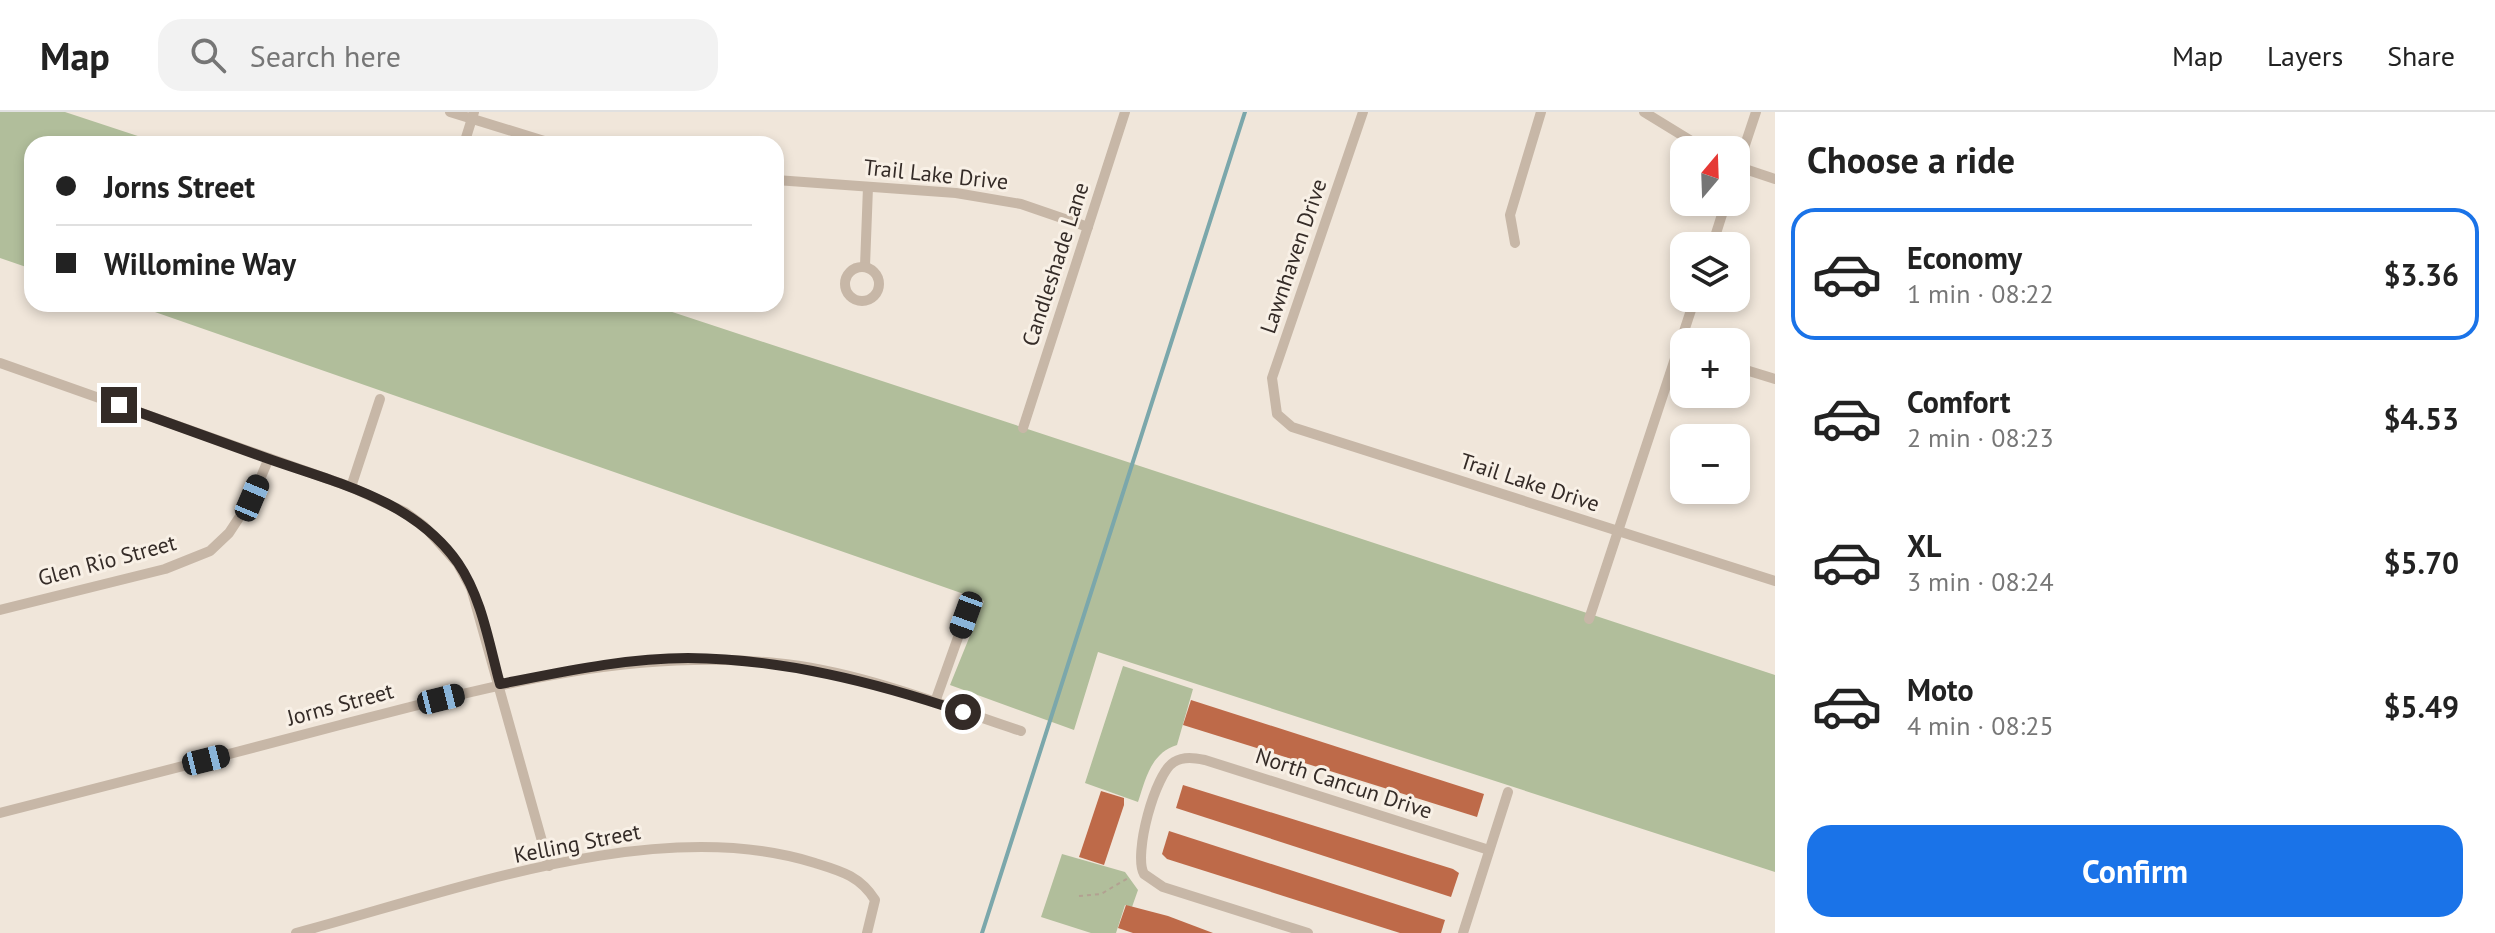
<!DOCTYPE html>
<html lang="en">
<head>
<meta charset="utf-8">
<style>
  :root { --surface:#fff; --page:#f2f2f2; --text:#222; --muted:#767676; --line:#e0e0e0; --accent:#1a73e8 }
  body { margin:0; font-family:"PT Sans",sans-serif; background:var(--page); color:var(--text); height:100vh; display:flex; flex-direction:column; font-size:30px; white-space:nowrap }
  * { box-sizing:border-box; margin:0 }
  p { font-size:26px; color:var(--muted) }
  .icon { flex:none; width:44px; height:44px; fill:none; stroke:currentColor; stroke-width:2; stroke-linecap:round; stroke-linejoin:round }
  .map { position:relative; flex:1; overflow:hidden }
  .details { display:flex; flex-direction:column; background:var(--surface); width:720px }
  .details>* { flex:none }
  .banner { position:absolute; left:24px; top:24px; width:760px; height:176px; border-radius:24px; box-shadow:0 4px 12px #0003; display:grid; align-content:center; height:176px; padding:0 32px; background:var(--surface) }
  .needle { width:52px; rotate:19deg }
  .buttons { position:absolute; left:1670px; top:24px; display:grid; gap:16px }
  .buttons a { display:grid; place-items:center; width:80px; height:80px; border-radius:16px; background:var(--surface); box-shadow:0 4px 12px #0003; font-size:40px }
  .end { position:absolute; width:36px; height:36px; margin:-18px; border:10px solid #342b27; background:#fff; box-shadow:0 0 0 4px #fff }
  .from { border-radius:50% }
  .car { position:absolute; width:24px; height:48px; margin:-24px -12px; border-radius:10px; box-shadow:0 0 6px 2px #0007; background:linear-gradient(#222 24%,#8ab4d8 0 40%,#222 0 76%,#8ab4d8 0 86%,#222 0) }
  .banner b { display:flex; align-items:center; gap:28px; height:76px; font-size:30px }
  .banner b+b { border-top:2px solid var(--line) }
  .banner i { width:20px; height:20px; background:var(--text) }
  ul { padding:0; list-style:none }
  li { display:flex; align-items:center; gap:24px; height:132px; margin:0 16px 12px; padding:0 16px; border:4px solid transparent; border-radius:24px }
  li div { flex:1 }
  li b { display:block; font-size:30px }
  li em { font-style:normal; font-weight:700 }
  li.selected { border-color:var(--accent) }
  li>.icon { width:72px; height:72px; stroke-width:1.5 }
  h2 { padding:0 32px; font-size:36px; line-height:96px }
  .button { display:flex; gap:16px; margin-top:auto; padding:16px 32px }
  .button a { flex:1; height:92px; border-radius:24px; background:var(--accent); color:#fff; font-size:32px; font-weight:700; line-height:92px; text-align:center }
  header { display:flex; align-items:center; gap:48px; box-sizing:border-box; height:112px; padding:0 40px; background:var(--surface); border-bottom:2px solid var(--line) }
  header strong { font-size:38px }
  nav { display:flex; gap:44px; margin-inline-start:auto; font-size:28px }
  .search { width:560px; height:72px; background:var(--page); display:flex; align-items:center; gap:20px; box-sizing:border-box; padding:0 28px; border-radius:24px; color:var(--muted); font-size:30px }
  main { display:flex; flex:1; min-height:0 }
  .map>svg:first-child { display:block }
</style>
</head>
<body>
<header>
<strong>Map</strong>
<div class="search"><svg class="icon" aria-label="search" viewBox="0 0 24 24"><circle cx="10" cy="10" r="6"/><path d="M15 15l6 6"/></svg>Search here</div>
<nav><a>Map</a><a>Layers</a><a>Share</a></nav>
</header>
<main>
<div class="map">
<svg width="1775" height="821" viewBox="0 0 1775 821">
  <rect width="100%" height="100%" fill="#f0e6da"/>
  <!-- green -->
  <g fill="#b1be9b">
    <path d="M0,0H65L162,32H32V157L0,146Z"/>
    <path d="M132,192H648L1775,563V760L1098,540L1074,618L950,573L984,489Z"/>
    <path d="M1123,554L1193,577L1177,633C1151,641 1146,666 1138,690L1085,671Z"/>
    <path d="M1062,742L1125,760L1138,778L1132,795L1125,793L1116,821H1091L1041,805Z"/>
  </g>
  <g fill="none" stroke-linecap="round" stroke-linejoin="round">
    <!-- stream -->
    <path stroke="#7ba7ab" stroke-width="4" d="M982,821L1245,0"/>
  </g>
  <!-- building -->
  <g fill="#be6a49">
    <path d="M1191,588L1484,682L1477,705L1183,613Z"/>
    <path d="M1183,673L1453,757L1459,761L1451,785L1176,696Z"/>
    <path d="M1101,679L1124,686V693L1104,753L1079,745Z"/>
    <path d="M1169,719L1445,808L1441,821H1400L1167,747L1162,742Z"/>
    <path d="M1126,793L1168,804L1213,821H1133L1118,816Z"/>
  </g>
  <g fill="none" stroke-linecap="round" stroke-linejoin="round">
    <!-- path -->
    <path stroke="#b2a191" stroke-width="2" stroke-dasharray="4 4" stroke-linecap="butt" d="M1079,784L1101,782L1130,765"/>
    <!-- minor -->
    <g stroke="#c7b7a7" stroke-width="10">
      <path d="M450,0L554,32"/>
      <path d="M1363,0L1272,266L1277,302L1292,315L1775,469"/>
      <path d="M1644,0L1706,38"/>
      <path d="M464,32L474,0"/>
      <path d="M1736,54L1775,67"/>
      <path d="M1736,60L1756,0"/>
      <path d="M776,68L956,81L1021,92L1088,115"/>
      <path d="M1515,131L1510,103L1541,0"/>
      <path d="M1712,134L1726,90"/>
      <path d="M865,154L868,75"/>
      <circle cx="862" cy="172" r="17"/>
      <path d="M0,251L351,375L405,400L424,414L458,452L471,476L549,754"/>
      <path d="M1736,255L1775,267"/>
      <path d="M1023,316L1125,0"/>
      <path d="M351,375L380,287"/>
      <path d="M0,498L165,457L210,439L229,421L252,386L269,346"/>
      <path d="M1589,507L1695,186"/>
      <path d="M935,590L966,503"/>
      <path d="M0,701C113,672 227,643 340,613C484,576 625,536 776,551C859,559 942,593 1021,619"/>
      <path d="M296,821C451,780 658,701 815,751C841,759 860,764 875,788L867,821"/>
      <path d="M1308,821L1163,775L1144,762C1133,743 1155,661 1174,650C1184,644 1195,646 1205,648L1489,738"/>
      <path d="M1463,821L1508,680"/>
    </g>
  </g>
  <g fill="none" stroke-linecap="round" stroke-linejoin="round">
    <!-- route -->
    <path stroke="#342b27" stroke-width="10" d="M119,293C169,311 219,329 269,347C337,371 414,388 458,451C482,486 489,532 500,572C562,560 625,546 688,546C783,547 874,570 963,600"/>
  </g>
  <g text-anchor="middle" stroke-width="6" stroke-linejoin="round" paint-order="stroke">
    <!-- street labels -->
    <g font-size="22" fill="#342b27" stroke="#f8f0e6">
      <text transform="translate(936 62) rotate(6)" y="8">Trail Lake Drive</text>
      <text transform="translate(1293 144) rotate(-71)" y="8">Lawnhaven Drive</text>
      <text transform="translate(1055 152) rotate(-72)" y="8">Candleshade Lane</text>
      <text transform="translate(1530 370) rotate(18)" y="8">Trail Lake Drive</text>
      <text transform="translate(107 448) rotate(-15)" y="8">Glen Rio Street</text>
      <text transform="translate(340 592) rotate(-15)" y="8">Jorns Street</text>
      <text transform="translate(1344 671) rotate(18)" y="8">North Cancun Drive</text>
      <text transform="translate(577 731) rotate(-11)" y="8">Kelling Street</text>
    </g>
  </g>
</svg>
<div class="buttons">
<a><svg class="needle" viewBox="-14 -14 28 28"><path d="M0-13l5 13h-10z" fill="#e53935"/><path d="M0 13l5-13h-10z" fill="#767676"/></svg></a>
<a><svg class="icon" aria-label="layers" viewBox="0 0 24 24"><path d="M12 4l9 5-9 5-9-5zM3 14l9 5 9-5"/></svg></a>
<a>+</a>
<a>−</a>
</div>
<i class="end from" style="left:963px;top:600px"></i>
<i class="end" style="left:119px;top:293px"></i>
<i class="car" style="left:252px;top:386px;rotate:23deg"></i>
<i class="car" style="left:966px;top:503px;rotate:200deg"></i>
<i class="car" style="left:441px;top:587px;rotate:76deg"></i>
<i class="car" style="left:206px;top:648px;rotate:76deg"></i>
<div class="banner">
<b><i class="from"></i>Jorns Street</b>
<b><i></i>Willomine Way</b>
</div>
</div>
<section class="details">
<h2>Choose a ride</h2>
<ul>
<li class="selected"><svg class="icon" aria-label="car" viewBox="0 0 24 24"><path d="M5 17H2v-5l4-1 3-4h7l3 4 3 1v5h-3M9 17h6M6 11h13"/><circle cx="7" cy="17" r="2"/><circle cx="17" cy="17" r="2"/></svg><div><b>Economy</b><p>1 min · 08:22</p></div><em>$3.36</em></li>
<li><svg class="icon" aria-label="car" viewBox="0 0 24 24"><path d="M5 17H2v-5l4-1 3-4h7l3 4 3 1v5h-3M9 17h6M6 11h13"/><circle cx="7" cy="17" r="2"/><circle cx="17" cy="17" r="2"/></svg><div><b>Comfort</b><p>2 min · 08:23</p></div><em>$4.53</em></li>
<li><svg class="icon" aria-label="car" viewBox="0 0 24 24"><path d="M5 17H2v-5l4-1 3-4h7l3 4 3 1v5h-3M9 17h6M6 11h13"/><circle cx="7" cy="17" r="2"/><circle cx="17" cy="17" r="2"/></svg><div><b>XL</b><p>3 min · 08:24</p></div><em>$5.70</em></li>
<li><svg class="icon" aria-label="car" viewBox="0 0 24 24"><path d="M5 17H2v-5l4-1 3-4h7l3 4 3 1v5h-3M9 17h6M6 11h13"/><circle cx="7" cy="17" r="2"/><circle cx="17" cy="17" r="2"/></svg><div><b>Moto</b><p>4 min · 08:25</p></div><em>$5.49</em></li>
</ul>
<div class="button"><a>Confirm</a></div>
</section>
</main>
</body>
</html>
